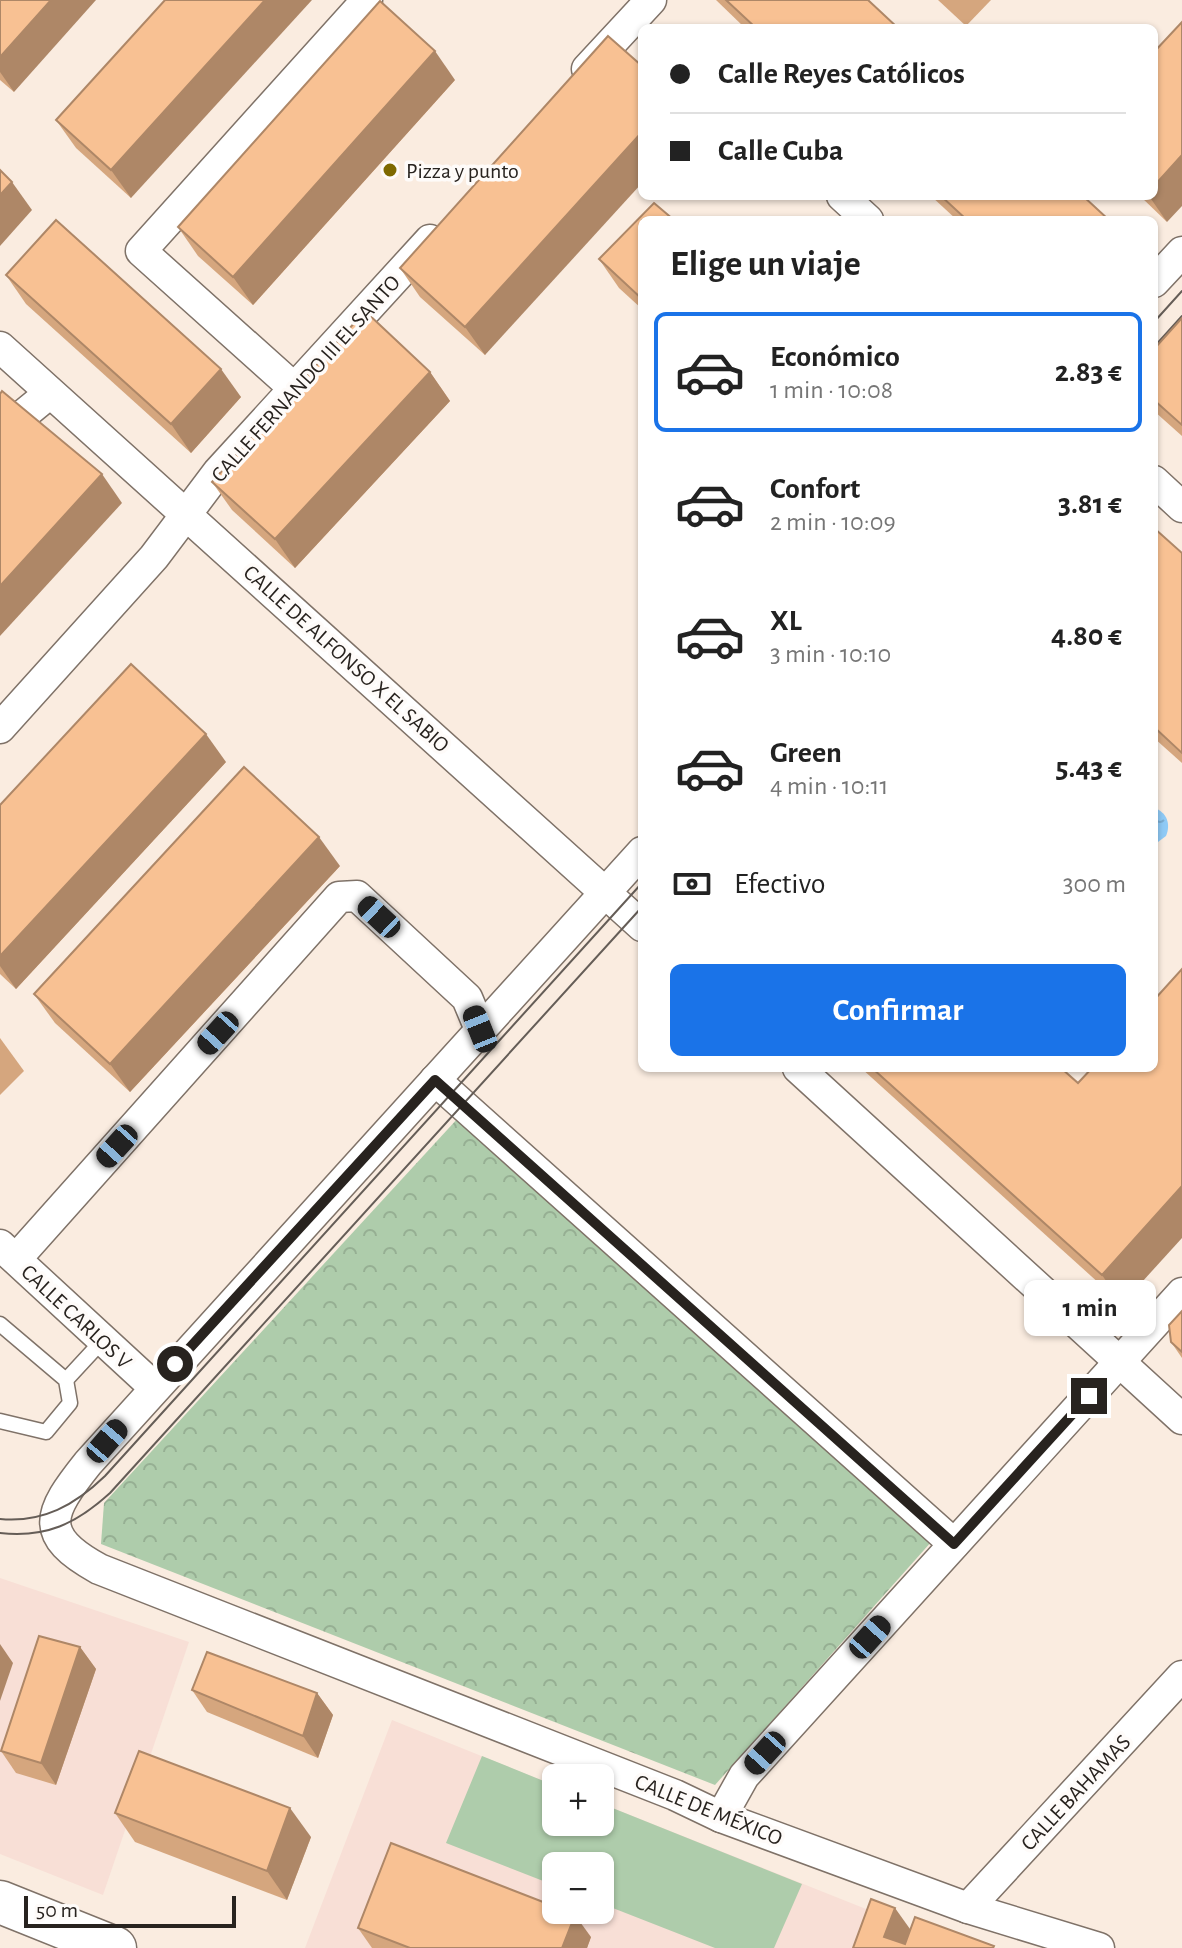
<!DOCTYPE html>
<html lang="es">
<head>
<meta charset="utf-8">
<style>
  :root { --surface:#fff; --page:#f6f6f6; --text:#222; --muted:#767676; --line:#e0e0e0; --accent:#1a73e8 }
  body { margin:0; font-family:"Alegreya Sans",sans-serif; background:var(--page); color:var(--text); height:100vh; display:flex; flex-direction:column; font-size:30px; white-space:nowrap }
  * { box-sizing:border-box; margin:0 }
  p { font-size:26px; color:var(--muted) }
  .icon { flex:none; width:44px; height:44px; fill:none; stroke:currentColor; stroke-width:2; stroke-linecap:round; stroke-linejoin:round }
  .map { position:relative; flex:1; overflow:hidden }
  .side { position:absolute; left:638px; top:216px; width:520px; height:856px; display:flex; flex-direction:column; background:var(--surface); border-radius:12px; box-shadow:0 2px 6px #0004 }
  .side>* { flex:none }
  .top-card { position:absolute; left:638px; top:24px; width:520px; height:176px; border-radius:12px; box-shadow:0 2px 6px #0004; display:grid; align-content:center; height:176px; padding:0 32px; background:var(--surface) }
  .tools { position:absolute; left:542px; top:1764px; display:grid; gap:16px }
  .tools a { display:grid; place-items:center; width:72px; height:72px; border-radius:12px; background:var(--surface); box-shadow:0 2px 6px #0004; font-size:40px }
  .scale { position:absolute; left:24px; bottom:20px; width:212px; box-sizing:border-box; padding-left:8px; border:4px solid #28231f; border-top:0; font-size:22px; line-height:28px; white-space:nowrap; color:#28231f; -webkit-text-stroke:6px #fefbf9; paint-order:stroke }
  .end { position:absolute; width:36px; height:36px; margin:-18px; border:10px solid #28231f; background:#fff; box-shadow:0 0 0 4px #fff }
  .from { border-radius:50% }
  .bubble { position:absolute; height:56px; border-radius:12px; background:var(--surface); box-shadow:0 2px 6px #0004; font-size:26px; font-weight:700; line-height:56px; text-align:center }
  .car { position:absolute; width:24px; height:48px; margin:-24px -12px; border-radius:10px; box-shadow:0 0 6px 2px #0007; background:linear-gradient(#222 24%,#8ab4d8 0 40%,#222 0 76%,#8ab4d8 0 86%,#222 0) }
  .top-card b { display:flex; align-items:center; gap:28px; height:76px; font-size:30px }
  .top-card b+b { border-top:2px solid var(--line) }
  .top-card i { width:20px; height:20px; background:var(--text) }
  ul { padding:0; list-style:none }
  li { display:flex; align-items:center; gap:24px; height:120px; margin:0 16px 12px; padding:0 16px; border:4px solid transparent; border-radius:12px }
  li div { flex:1 }
  li b { display:block; font-size:30px }
  li em { font-style:normal; font-weight:700 }
  li.selected { border-color:var(--accent) }
  li>.icon { width:72px; height:72px; stroke-width:1.5 }
  h2 { padding:0 32px; font-size:36px; line-height:96px }
  .pay { display:flex; align-items:center; gap:20px; height:88px; padding:0 32px; font-size:30px }
  .pay p { margin-inline-start:auto }
  .button { display:flex; gap:16px; margin-top:auto; padding:16px 32px }
  .button a { flex:1; height:92px; border-radius:12px; background:var(--accent); color:#fff; font-size:32px; font-weight:700; line-height:92px; text-align:center }
  .map>svg:first-child { display:block }
</style>
</head>
<body>
<div class="map">
<svg width="1182" height="1948" viewBox="0 0 1182 1948">
  <defs>
    <pattern id="park-crowns" width="20" height="18" patternUnits="userSpaceOnUse" patternTransform="scale(2)"><rect width="20" height="18" fill="#aeccab"/><path d="M2 6a3 3 0 1 1 6 0M12 15a3 3 0 1 1 6 0" fill="none" stroke="#96af93"/></pattern>
    <pattern id="water-ripples" width="26" height="14" patternUnits="userSpaceOnUse" patternTransform="scale(2)"><rect width="26" height="14" fill="#8fcaf6"/><path d="M2 4q2-2 4 0t4 0M15 11q2-2 4 0t4 0" fill="none" stroke="#7badd2"/></pattern>
  </defs>
  <rect width="100%" height="100%" fill="#faece0"/>
  <!-- education -->
  <g fill="#f8dfd6" fill-rule="evenodd">
    <path d="M0,1578L189,1642L103,1895L0,1854Z"/>
    <path d="M392,1720L556,1786V1822H600V1803L876,1913L863,1948H305ZM556,1866H600V1910H556Z"/>
  </g>
  <!-- park -->
  <path fill="url(#park-crowns)" d="M459,1117L940,1532L715,1785L101,1544L104,1503Z"/>
  <!-- pitch -->
  <path fill="#aeccab" d="M482,1756L556,1786V1822H600V1803L802,1884L774,1948H715L600,1903V1866H556V1886L446,1843Z"/>
  <!-- water -->
  <path fill="url(#water-ripples)" d="M1154,808C1167,812 1171,824 1166,836L1154,845Z"/>
  <g fill="none" stroke-linecap="round" stroke-linejoin="round">
    <!-- lane casing -->
    <g stroke="#7f7268" stroke-width="17">
      <g id="lane">
        <path d="M0,1324L66,1380L70,1403L46,1432L0,1421"/>
        <path d="M66,1380L103,1340"/>
      </g>
    </g>
    <!-- street casing -->
    <g stroke="#7f7268" stroke-width="33">
      <g id="street">
        <path d="M587,69L651,0"/>
        <path d="M842,196L868,220"/>
        <path d="M1154,282L1182,252"/>
        <path d="M0,347L642,926"/>
        <path d="M295,389L141,251L367,0"/>
        <path d="M0,434L50,393"/>
        <path d="M1154,481L1182,507"/>
        <path d="M0,728L154,557L218,472L430,240"/>
        <path d="M642,852L88,1463C48,1513 37,1535 99,1569L675,1795L721,1817L968,1908L1099,1948"/>
        <path d="M798,1068L1182,1419"/>
        <path d="M435,1080L954,1544"/>
        <path d="M0,1245L154,1387"/>
        <path d="M16,1259L339,897L357,896L467,998L480,1029"/>
        <path d="M721,1817L744,1776L1182,1293"/>
        <path d="M968,1908L1182,1676"/>
      </g>
    </g>
    <!-- secondary casing -->
    <g stroke="#7f7268" stroke-width="45">
      <path id="secondary" d="M0,1902L115,1948"/>
    </g>
    <!-- lane -->
    <use href="#lane" stroke="#fff" stroke-width="14"/>
    <!-- street -->
    <use href="#street" stroke="#fff" stroke-width="30"/>
    <!-- secondary -->
    <use href="#secondary" stroke="#fff" stroke-width="42"/>
    <!-- tram -->
    <g stroke="#655d57" stroke-width="2">
      <path d="M1154,322L1182,291"/>
      <path d="M1154,347L1182,316"/>
      <path d="M0,1519C43,1523 75,1505 105,1476L642,883"/>
      <path d="M0,1533C46,1538 76,1524 110,1493L642,907"/>
    </g>
  </g>
  <!-- wall -->
  <g fill="#d5a67e">
    <path d="M0,0L14,92L0,80Z"/>
    <path d="M165,0L131,198L76,148L56,120Z"/>
    <path d="M716,0H868L898,28H745Z"/>
    <path d="M938,0H991L966,26Z"/>
    <path d="M608,36L485,355L420,297L400,268Z"/>
    <path d="M455,80L253,305L198,256L178,227Z"/>
    <path d="M931,196H1083L1109,220H957Z"/>
    <path d="M1140,196H1154L1167,222Z"/>
    <path d="M642,220V309L619,288L599,259Z"/>
    <path d="M6,275L241,397L191,453L26,304Z"/>
    <path d="M1182,318V436L1154,411V349Z"/>
    <path d="M430,372L450,401L295,568L232,510L212,482Z"/>
    <path d="M1154,528L1182,553V763L1154,738Z"/>
    <path d="M226,762L16,989L0,974V805Z"/>
    <path d="M340,866L130,1092L55,1023L34,994Z"/>
    <path d="M0,1038L24,1071L0,1095Z"/>
    <path d="M861,1068H1061L1122,1304Z"/>
    <path d="M1182,1311V1358L1171,1342Z"/>
    <path d="M80,1647L96,1669L56,1785L16,1773L1,1751Z"/>
    <path d="M192,1690L317,1693L333,1715L318,1758L207,1712Z"/>
    <path d="M115,1813L311,1837L287,1900L135,1842Z"/>
    <path d="M358,1928L591,1937L587,1948H372Z"/>
  </g>
  <!-- shaded-wall -->
  <g fill="#ae8767">
    <path d="M51,0H96L14,92L0,72V57Z"/>
    <path d="M265,0H312L131,198L111,170Z"/>
    <path d="M435,51L455,80L253,305L233,277Z"/>
    <path d="M642,132V183L485,355L465,327Z"/>
    <path d="M1182,155V206L1167,222L1149,196H1154V186Z"/>
    <path d="M12,182L32,210L0,246V195Z"/>
    <path d="M221,369L241,397L191,453L171,424Z"/>
    <path d="M430,372L450,401L295,568L275,539Z"/>
    <path d="M102,474L122,503L0,636V586Z"/>
    <path d="M206,734L226,762L16,989L0,966V956Z"/>
    <path d="M319,837L340,866L130,1092L110,1064Z"/>
    <path d="M1182,1186V1238L1122,1304L1102,1275Z"/>
    <path d="M0,1644L13,1663L0,1701Z"/>
    <path d="M80,1647L96,1669L56,1785L41,1763Z"/>
    <path d="M317,1693L333,1715L318,1758L303,1736Z"/>
    <path d="M290,1808L311,1837L287,1900L267,1871Z"/>
    <path d="M895,1908L915,1936L911,1948L884,1937Z"/>
    <path d="M575,1915L591,1937L587,1948H562Z"/>
  </g>
  <!-- building -->
  <g fill="#f8c193" stroke="#ae8767" stroke-width="2">
    <path d="M0,0H51L0,57Z"/>
    <path d="M165,0H265L111,170L56,120Z"/>
    <path d="M726,0H868L898,28H756Z"/>
    <path d="M380,1L435,51L233,277L178,227Z"/>
    <path d="M1182,22V155L1154,186V52Z"/>
    <path d="M608,36L642,66V132L465,327L400,268Z"/>
    <path d="M0,170L12,182L0,195Z"/>
    <path d="M941,196H1083L1109,220H967Z"/>
    <path d="M654,203L674,220H642V299L599,259Z"/>
    <path d="M56,220L221,369L171,424L6,275Z"/>
    <path d="M365,311L430,372L275,539L212,482Z"/>
    <path d="M1182,318V425L1154,400V349Z"/>
    <path d="M2,391L102,474L0,586V394Z"/>
    <path d="M1154,528L1182,553V753L1154,727Z"/>
    <path d="M131,664L206,734L0,956V805Z"/>
    <path d="M244,767L319,837L110,1064L34,994Z"/>
    <path d="M1182,969V1186L1102,1275L872,1068H1061L1078,1083L1092,1068H1154V1000Z"/>
    <path d="M1182,1311V1352L1171,1342L1169,1325Z"/>
    <path d="M39,1636L80,1647L41,1763L1,1751Z"/>
    <path d="M207,1652L317,1693L303,1736L192,1690Z"/>
    <path d="M139,1751L290,1808L267,1871L115,1813Z"/>
    <path d="M391,1843L556,1907V1910H564L575,1915L562,1948H410L358,1928Z"/>
    <path d="M871,1899L895,1908L884,1937L905,1944L915,1917L994,1946L993,1948H853Z"/>
  </g>
  <g fill="none" stroke-linecap="round" stroke-linejoin="round">
    <!-- route -->
    <path stroke="#28231f" stroke-width="10" d="M175,1364L435,1080L954,1544L1089,1396"/>
  </g>
  <!-- markers -->
  <circle fill="#7e6900" stroke="#fefbf9" stroke-width="3" cx="390" cy="170" r="8"/>
  <g text-anchor="middle" stroke-width="7" stroke-linejoin="round" paint-order="stroke">
    <!-- poi labels -->
    <g font-size="22" fill="#28231f" stroke="#fefbf9" text-anchor="start">
      <text x="406" y="178">Pizza y punto</text>
    </g>
    <!-- street labels -->
    <g font-size="22" fill="#28231f" stroke="#fefbf9">
      <text transform="translate(305 378) rotate(-48)" y="8">CALLE FERNANDO III EL SANTO</text>
      <text transform="translate(347 658) rotate(42)" y="8">CALLE DE ALFONSO X EL SABIO</text>
      <text transform="translate(77 1316) rotate(43)" y="8">CALLE CARLOS V</text>
      <text transform="translate(1075 1792) rotate(-47)" y="8">CALLE BAHAMAS</text>
      <text transform="translate(709 1809) rotate(22)" y="8">CALLE DE MÉXICO</text>
    </g>
  </g>
</svg>
<div class="tools">
<a>+</a>
<a>−</a>
</div>
<div class="scale">50 m</div>
<i class="end from" style="left:175px;top:1364px"></i>
<i class="end" style="left:1089px;top:1396px"></i>
<div class="bubble" style="left:1024px;top:1280px;width:132px">1 min</div>
<i class="car" style="left:379px;top:917px;rotate:313deg"></i>
<i class="car" style="left:480px;top:1029px;rotate:338deg"></i>
<i class="car" style="left:218px;top:1033px;rotate:222deg"></i>
<i class="car" style="left:117px;top:1146px;rotate:222deg"></i>
<i class="car" style="left:107px;top:1441px;rotate:41deg"></i>
<i class="car" style="left:870px;top:1637px;rotate:42deg"></i>
<i class="car" style="left:765px;top:1753px;rotate:222deg"></i>
<div class="top-card">
<b><i class="from"></i>Calle Reyes Católicos</b>
<b><i></i>Calle Cuba</b>
</div>
<section class="side">
<h2>Elige un viaje</h2>
<ul>
<li class="selected"><svg class="icon" aria-label="car" viewBox="0 0 24 24"><path d="M5 17H2v-5l4-1 3-4h7l3 4 3 1v5h-3M9 17h6M6 11h13"/><circle cx="7" cy="17" r="2"/><circle cx="17" cy="17" r="2"/></svg><div><b>Económico</b><p>1 min · 10:08</p></div><em>2.83 €</em></li>
<li><svg class="icon" aria-label="car" viewBox="0 0 24 24"><path d="M5 17H2v-5l4-1 3-4h7l3 4 3 1v5h-3M9 17h6M6 11h13"/><circle cx="7" cy="17" r="2"/><circle cx="17" cy="17" r="2"/></svg><div><b>Confort</b><p>2 min · 10:09</p></div><em>3.81 €</em></li>
<li><svg class="icon" aria-label="car" viewBox="0 0 24 24"><path d="M5 17H2v-5l4-1 3-4h7l3 4 3 1v5h-3M9 17h6M6 11h13"/><circle cx="7" cy="17" r="2"/><circle cx="17" cy="17" r="2"/></svg><div><b>XL</b><p>3 min · 10:10</p></div><em>4.80 €</em></li>
<li><svg class="icon" aria-label="car" viewBox="0 0 24 24"><path d="M5 17H2v-5l4-1 3-4h7l3 4 3 1v5h-3M9 17h6M6 11h13"/><circle cx="7" cy="17" r="2"/><circle cx="17" cy="17" r="2"/></svg><div><b>Green</b><p>4 min · 10:11</p></div><em>5.43 €</em></li>
</ul>
<div class="pay"><svg class="icon" aria-label="cash" viewBox="0 0 24 24"><path d="M3 7h18v10H3z"/><circle cx="12" cy="12" r="2"/></svg>Efectivo<p>300 m</p></div>
<div class="button"><a>Confirmar</a></div>
</section>
</div>
</body>
</html>
